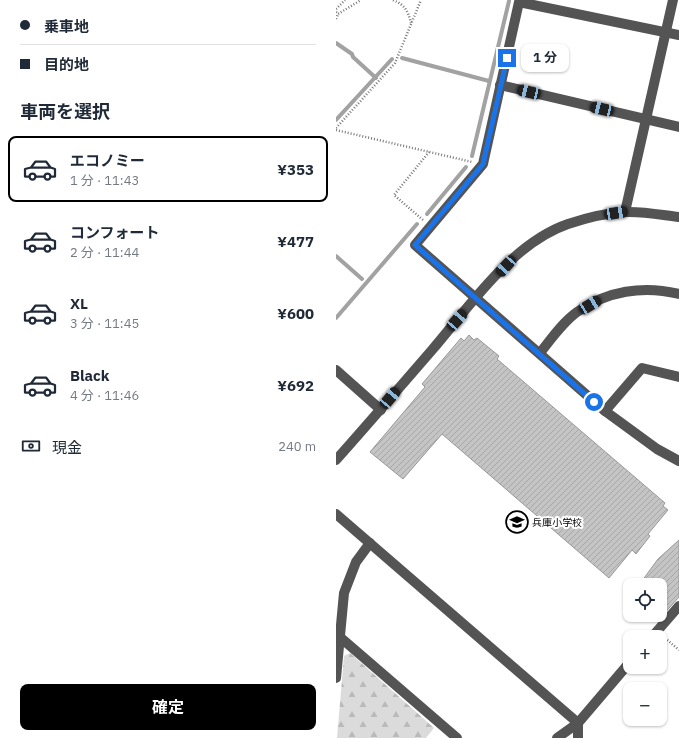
<!DOCTYPE html>
<html lang="ja">
<head>
<meta charset="utf-8">
<style>
  :root { --surface:#fff; --page:#f6f6f7; --text:#1f2937; --muted:#747a83; --line:#e0e1e3; --accent:#000 }
  body { margin:0; font-family:"IBM Plex Sans","Noto Sans JP",sans-serif; background:var(--page); color:var(--text); height:100vh; display:flex; flex-direction:column; font-size:15px; white-space:nowrap }
  * { box-sizing:border-box; margin:0 }
  p { font-size:13px; color:var(--muted) }
  .icon { flex:none; width:22px; height:22px; fill:none; stroke:currentColor; stroke-width:2; stroke-linecap:round; stroke-linejoin:round }
  .map { position:relative; flex:1; overflow:hidden }
  .panel { display:flex; flex-direction:column; background:var(--surface); width:336px }
  .panel>* { flex:none }
  .banner { display:grid; align-content:center; height:88px; padding:0 20px; background:var(--surface) }
  .fabs { position:absolute; left:287px; top:578px; display:grid; gap:8px }
  .fabs a { display:grid; place-items:center; width:44px; height:44px; border-radius:8px; background:var(--surface); box-shadow:0 1px 3px #0004; font-size:20px }
  .end { position:absolute; width:18px; height:18px; margin:-9px; border:5px solid #1a73e8; background:#fff; box-shadow:0 0 0 2px #fff }
  .from { border-radius:50% }
  .bubble { position:absolute; height:28px; border-radius:8px; background:var(--surface); box-shadow:0 1px 3px #0004; font-size:13px; font-weight:700; line-height:28px; text-align:center }
  .car { position:absolute; width:12px; height:24px; margin:-12px -6px; border-radius:5px; box-shadow:0 0 3px 1px #0007; background:linear-gradient(#222 24%,#8ab4d8 0 40%,#222 0 76%,#8ab4d8 0 86%,#222 0) }
  .banner b { display:flex; align-items:center; gap:14px; height:38px; font-size:15px }
  .banner b+b { border-top:1px solid var(--line) }
  .banner i { width:10px; height:10px; background:var(--text) }
  ul { padding:0; list-style:none }
  li { display:flex; align-items:center; gap:12px; height:66px; margin:0 8px 6px; padding:0 12px; border:2px solid transparent; border-radius:8px }
  li div { flex:1 }
  li b { display:block; font-size:15px }
  li em { font-style:normal; font-weight:700 }
  li.current { border-color:var(--accent) }
  li>.icon { width:36px; height:36px; stroke-width:1.5 }
  h2 { padding:0 20px; font-size:18px; line-height:48px }
  .pay { display:flex; align-items:center; gap:10px; height:44px; padding:0 20px; font-size:15px }
  .pay p { margin-inline-start:auto }
  .primary-button { display:flex; gap:8px; margin-top:auto; padding:8px 20px }
  .primary-button a { flex:1; height:46px; border-radius:8px; background:var(--accent); color:#fff; font-size:16px; font-weight:700; line-height:46px; text-align:center }
  main { display:flex; flex:1; min-height:0 }
  .map>svg:first-child { display:block }
</style>
</head>
<body>
<main>
<section class="panel">
<div class="banner">
<b><i class="from"></i>乗車地</b>
<b><i></i>目的地</b>
</div>
<h2>車両を選択</h2>
<ul>
<li class="current"><svg class="icon" aria-label="car" viewBox="0 0 24 24"><path d="M5 17H2v-5l4-1 3-4h7l3 4 3 1v5h-3M9 17h6M6 11h13"/><circle cx="7" cy="17" r="2"/><circle cx="17" cy="17" r="2"/></svg><div><b>エコノミー</b><p>1 分 · 11:43</p></div><em>¥353</em></li>
<li><svg class="icon" aria-label="car" viewBox="0 0 24 24"><path d="M5 17H2v-5l4-1 3-4h7l3 4 3 1v5h-3M9 17h6M6 11h13"/><circle cx="7" cy="17" r="2"/><circle cx="17" cy="17" r="2"/></svg><div><b>コンフォート</b><p>2 分 · 11:44</p></div><em>¥477</em></li>
<li><svg class="icon" aria-label="car" viewBox="0 0 24 24"><path d="M5 17H2v-5l4-1 3-4h7l3 4 3 1v5h-3M9 17h6M6 11h13"/><circle cx="7" cy="17" r="2"/><circle cx="17" cy="17" r="2"/></svg><div><b>XL</b><p>3 分 · 11:45</p></div><em>¥600</em></li>
<li><svg class="icon" aria-label="car" viewBox="0 0 24 24"><path d="M5 17H2v-5l4-1 3-4h7l3 4 3 1v5h-3M9 17h6M6 11h13"/><circle cx="7" cy="17" r="2"/><circle cx="17" cy="17" r="2"/></svg><div><b>Black</b><p>4 分 · 11:46</p></div><em>¥692</em></li>
</ul>
<div class="pay"><svg class="icon" aria-label="cash" viewBox="0 0 24 24"><path d="M3 7h18v10H3z"/><circle cx="12" cy="12" r="2"/></svg>現金<p>240 m</p></div>
<div class="primary-button"><a>確定</a></div>
</section>
<div class="map">
<svg width="343" height="738" viewBox="0 0 343 738">
  <defs>
    <pattern id="forest-firs" width="22" height="20" patternUnits="userSpaceOnUse"><rect width="22" height="20" fill="#dbdbdb"/><path d="M5 1l3.5 6h-7zM16 11l3.5 6h-7z" fill="#bababa"/></pattern>
    <pattern id="building-hatch" width="6" height="6" patternUnits="userSpaceOnUse"><rect width="6" height="6" fill="#c4c4c4"/><path d="M-1 1l2-2M0 6l6-6M5 7l2-2" fill="none" stroke="#a7a7a7"/></pattern>
  </defs>
  <rect width="100%" height="100%" fill="#fff"/>
  <!-- forest -->
  <path fill="url(#forest-firs)" d="M14,653L98,728L90,738H1L8,656Z"/>
  <g fill="none" stroke-linecap="round" stroke-linejoin="round">
    <!-- stream -->
    <g stroke="#a2a2a2" stroke-width="4">
      <path d="M0,43L16,54L17,57L40,78"/>
      <path d="M66,58L153,81"/>
      <path d="M0,120L56,59"/>
      <path d="M136,156L173,1"/>
      <path d="M91,214L130,167"/>
      <path d="M0,256L26,279"/>
      <path d="M0,318L81,224"/>
    </g>
  </g>
  <!-- building -->
  <g fill="url(#building-hatch)" stroke="#989898">
    <path d="M133,335L138,340L141,338L163,356L161,359L329,503L327,506L332,510L312,534L314,536L300,554L296,550L273,578L106,434L67,479L34,452L89,387L86,384L125,338L128,341Z"/>
    <path d="M343,540V597L324,618V585H303L322,559Z"/>
  </g>
  <g fill="none" stroke-linecap="round" stroke-linejoin="round">
    <!-- path -->
    <g stroke="#767676" stroke-width="2.5" stroke-dasharray="1 2" stroke-linecap="butt">
      <path d="M57,0C69,5 72,11 75,23"/>
      <path d="M0,9L9,0"/>
      <path d="M0,12L2,14L25,0"/>
      <path d="M0,19L2,14"/>
      <path d="M0,128L59,63L85,0"/>
      <path d="M0,130L136,162"/>
      <path d="M87,220L58,195L93,152"/>
      <path d="M329,638L343,650"/>
    </g>
    <!-- minor -->
    <g stroke="#545454" stroke-width="10">
      <path d="M343,35L183,2L147,164L79,245L269,411L321,449L343,461"/>
      <path d="M164,85L343,127"/>
      <path d="M289,212L337,0"/>
      <path d="M204,353C215,339 227,322 241,312C271,291 307,285 343,294"/>
      <path d="M0,370L45,410"/>
      <path d="M269,411L306,368L343,377"/>
      <path d="M0,460C32,424 64,387 96,350C133,307 176,243 232,224C250,218 270,213 289,212C306,211 326,215 343,217"/>
      <path d="M0,514L242,723V738"/>
      <path d="M316,637L343,606"/>
      <path d="M5,638L121,738"/>
      <path d="M0,678L8,593L20,562L34,543"/>
      <path d="M221,738L242,723L294,662"/>
    </g>
  </g>
  <g fill="none" stroke-linecap="round" stroke-linejoin="round">
    <!-- route -->
    <path stroke="#1a73e8" stroke-width="5" d="M171,58L147,164L79,245L258,402"/>
  </g>
  <!-- icons -->
  <defs>
    <g id="school-ring" transform="scale(1.15)"><circle r="9.5" fill="#fff" stroke="#000" stroke-width="1.5"/><path d="M0-5L7-2L0 1L-7-2ZM-4 1L0 2.5L4 1V4Q0 6-4 4Z" fill="#000"/></g>
  </defs>
  <g fill-rule="evenodd">
    <use href="#school-ring" x="181" y="522"/>
  </g>
  <g text-anchor="middle" stroke-width="4" stroke-linejoin="round" paint-order="stroke">
    <!-- poi labels -->
    <g font-size="10" fill="#000" stroke="#fff" text-anchor="start">
      <text x="196" y="526">兵庫小学校</text>
    </g>
  </g>
</svg>
<div class="fabs">
<a><svg class="icon" aria-label="locate" viewBox="0 0 24 24"><circle cx="12" cy="12" r="6"/><path d="M12 2v4M12 18v4M2 12h4M18 12h4"/></svg></a>
<a>+</a>
<a>−</a>
</div>
<i class="end from" style="left:258px;top:402px"></i>
<i class="end" style="left:171px;top:58px"></i>
<div class="bubble" style="left:185px;top:44px;width:48px">1 分</div>
<i class="car" style="left:193px;top:92px;rotate:283deg"></i>
<i class="car" style="left:266px;top:109px;rotate:283deg"></i>
<i class="car" style="left:280px;top:213px;rotate:81deg"></i>
<i class="car" style="left:170px;top:266px;rotate:222deg"></i>
<i class="car" style="left:254px;top:305px;rotate:59deg"></i>
<i class="car" style="left:121px;top:320px;rotate:41deg"></i>
<i class="car" style="left:54px;top:398px;rotate:40deg"></i>
</div>
</main>
</body>
</html>
